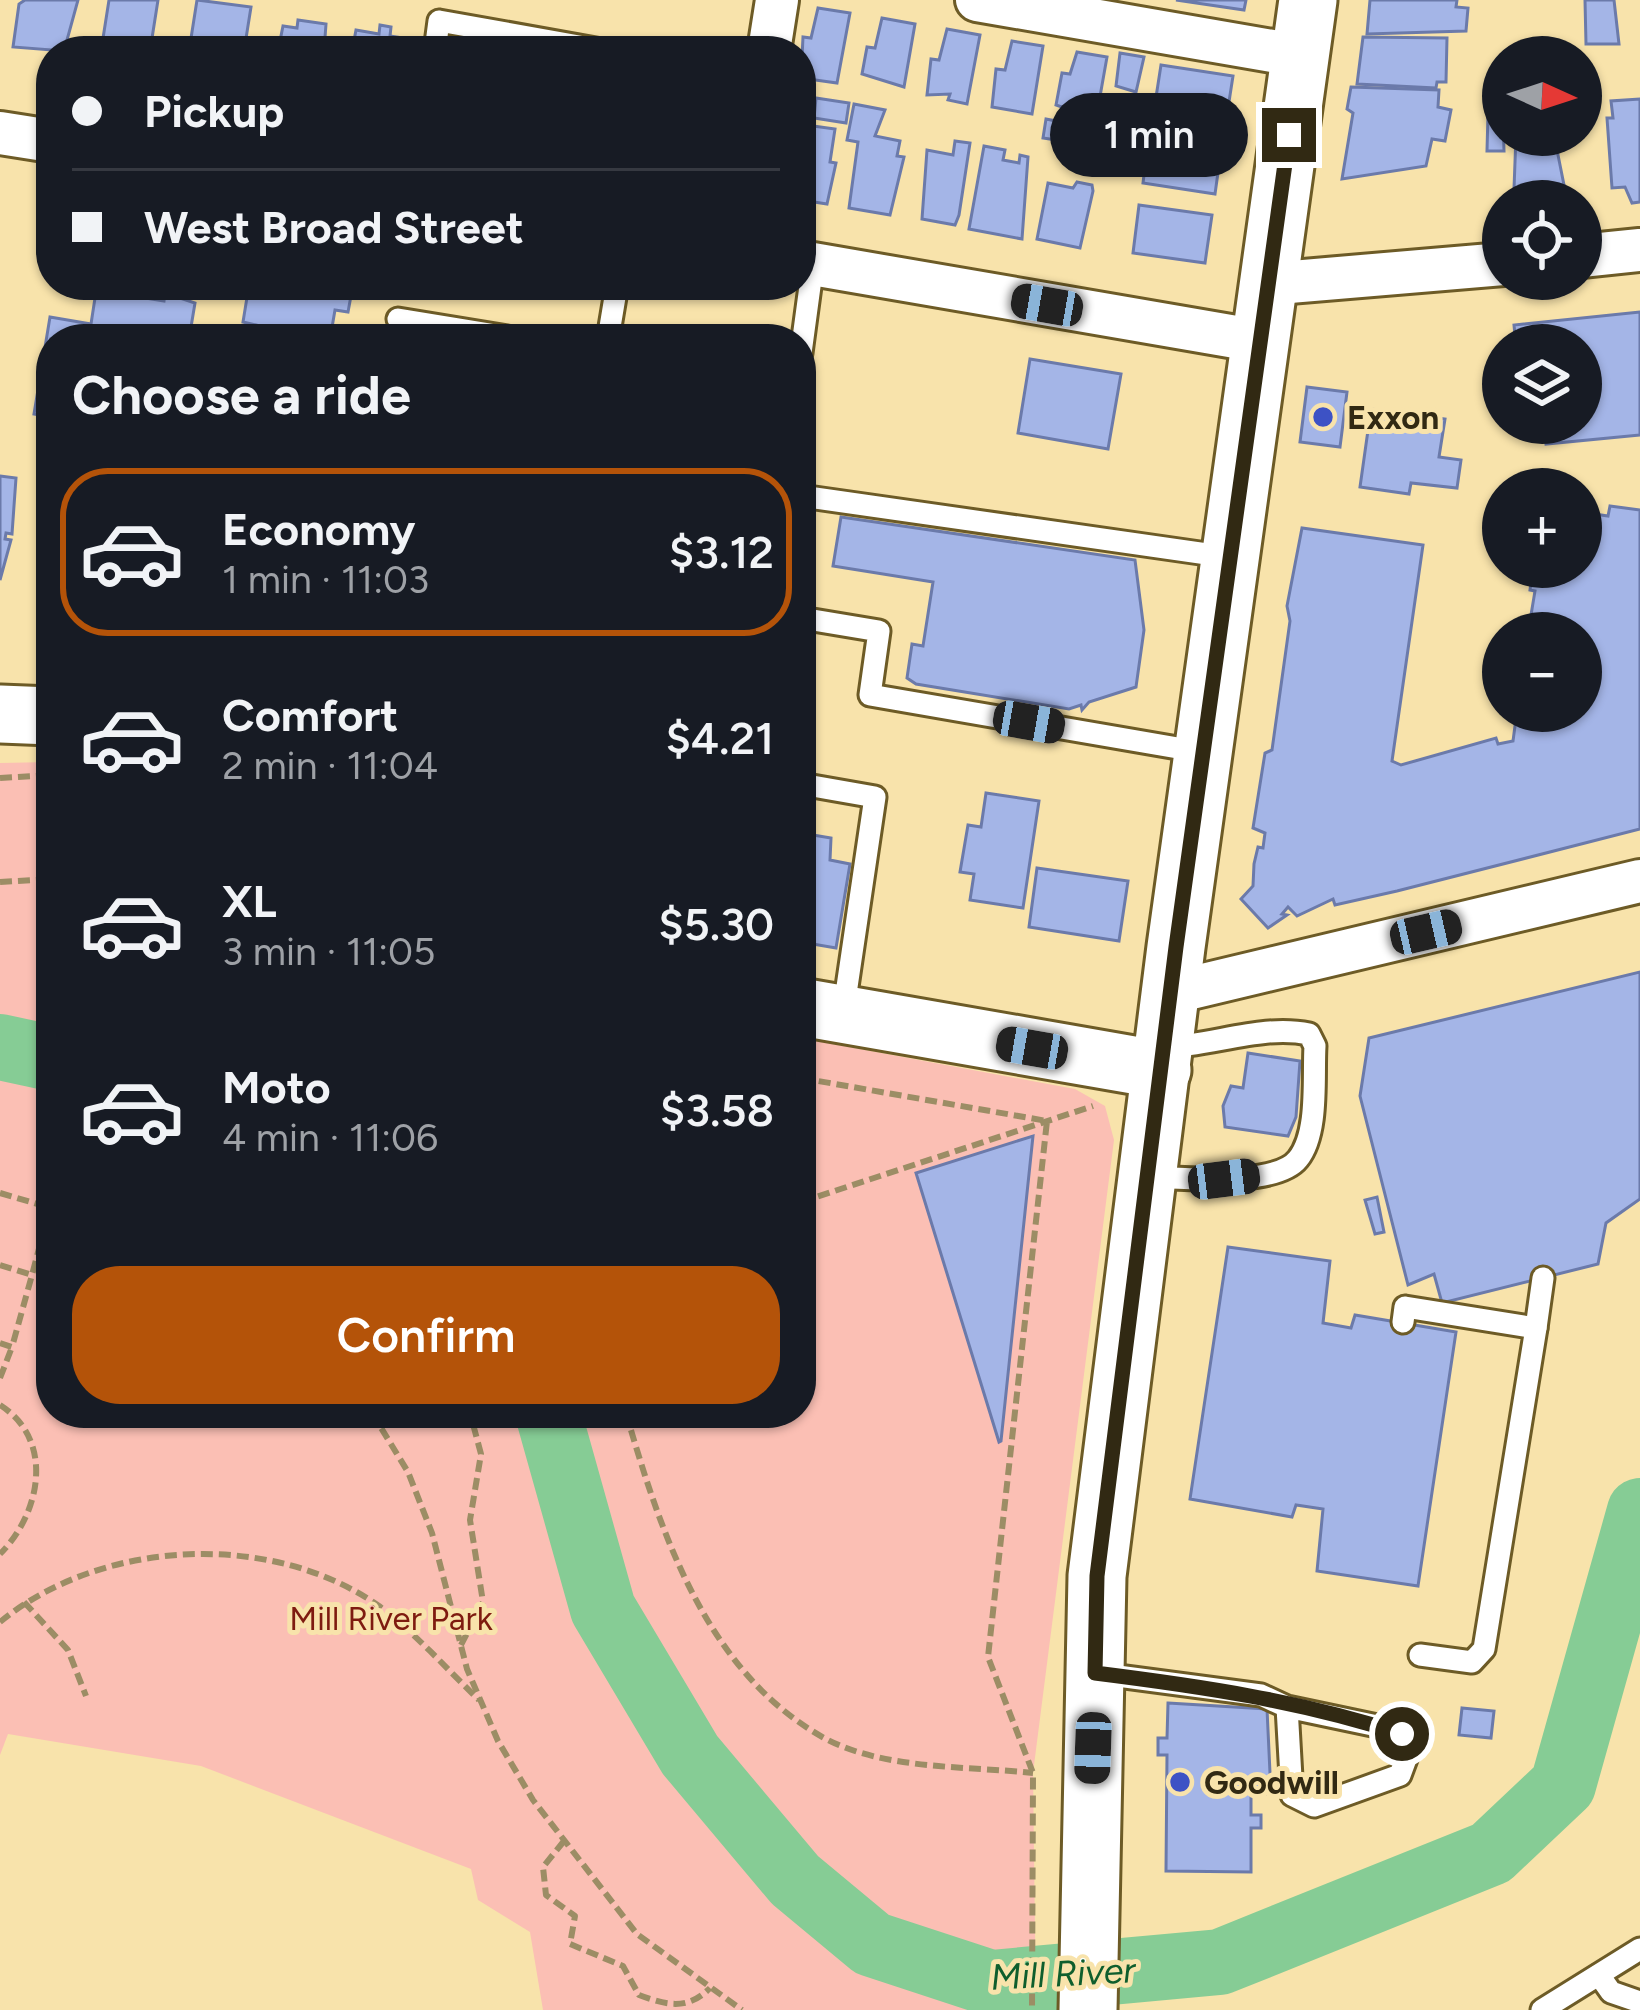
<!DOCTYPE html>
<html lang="en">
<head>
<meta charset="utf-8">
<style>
  :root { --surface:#171b24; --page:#242831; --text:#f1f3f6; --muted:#9ea1a6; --line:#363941; --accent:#b45309 }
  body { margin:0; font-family:Figtree,sans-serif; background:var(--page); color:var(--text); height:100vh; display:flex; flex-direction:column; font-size:45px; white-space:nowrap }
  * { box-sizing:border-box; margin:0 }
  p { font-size:39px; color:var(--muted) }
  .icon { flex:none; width:66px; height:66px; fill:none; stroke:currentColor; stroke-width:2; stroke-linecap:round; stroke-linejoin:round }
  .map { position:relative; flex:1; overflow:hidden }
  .side { position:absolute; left:36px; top:324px; width:780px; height:1104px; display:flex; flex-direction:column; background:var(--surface); border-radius:48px; box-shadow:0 3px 9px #0004 }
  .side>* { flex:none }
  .banner { position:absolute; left:36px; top:36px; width:780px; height:264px; border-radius:48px; box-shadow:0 3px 9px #0004; display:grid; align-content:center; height:264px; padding:0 36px; background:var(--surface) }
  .needle { width:78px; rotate:93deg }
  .tools { position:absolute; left:1482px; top:36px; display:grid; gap:24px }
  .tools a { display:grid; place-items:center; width:120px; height:120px; border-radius:50%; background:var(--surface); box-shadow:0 3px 9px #0004; font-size:60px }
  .end { position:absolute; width:54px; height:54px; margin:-27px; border:15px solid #312913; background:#fff; box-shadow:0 0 0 6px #fff }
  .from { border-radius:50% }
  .bubble { position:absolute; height:84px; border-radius:42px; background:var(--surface); box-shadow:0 3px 9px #0004; font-size:39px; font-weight:600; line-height:84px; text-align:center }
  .car { position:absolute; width:36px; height:72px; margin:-36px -18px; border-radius:15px; box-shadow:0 0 9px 3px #0007; background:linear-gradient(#222 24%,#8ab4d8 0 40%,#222 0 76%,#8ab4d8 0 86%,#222 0) }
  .banner b { display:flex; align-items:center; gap:42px; height:114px; font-size:45px }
  .banner b+b { border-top:3px solid var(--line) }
  .banner i { width:30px; height:30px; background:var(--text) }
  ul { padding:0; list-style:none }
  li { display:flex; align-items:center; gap:36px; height:168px; margin:0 24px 18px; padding:0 12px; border:6px solid transparent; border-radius:48px }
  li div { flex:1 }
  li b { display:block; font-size:45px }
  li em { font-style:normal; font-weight:600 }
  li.selected { border-color:var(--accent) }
  li>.icon { width:108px; height:108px; stroke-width:1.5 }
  h2 { padding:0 36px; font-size:54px; line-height:144px }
  .primary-button { display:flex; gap:24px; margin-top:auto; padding:24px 36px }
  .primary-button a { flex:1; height:138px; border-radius:48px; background:var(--accent); color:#fff; font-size:48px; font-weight:600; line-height:138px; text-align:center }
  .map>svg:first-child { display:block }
</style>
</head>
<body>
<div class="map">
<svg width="1640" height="2010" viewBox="0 0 1640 2010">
  <rect width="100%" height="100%" fill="#f8e3ab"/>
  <!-- green -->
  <path fill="#fbbfb4" d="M51,762V1413H801V1038L1075,1089L1105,1106L1114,1140L1033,1773L1036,2010H543L530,1932L478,1900L471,1869L201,1766L8,1734L0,1755V763Z"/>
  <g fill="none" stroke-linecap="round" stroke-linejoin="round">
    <!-- river -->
    <g stroke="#86cc95" stroke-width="66">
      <path d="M0,1047L51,1058"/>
      <path d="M548,1413L603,1609L690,1755L795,1880L872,1944L991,1983L1220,1962L1491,1853L1563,1785L1640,1511"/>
    </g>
  </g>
  <!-- building -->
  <g fill="#a4b5e7" stroke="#6b7aaa" stroke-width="3">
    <path d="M25,0H78L64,51L13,47L19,4Z"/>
    <path d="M109,0H158L150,51H101Z"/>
    <path d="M197,0L251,7L244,51H189Z"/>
    <path d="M1176,0H1246L1244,10Z"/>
    <path d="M1370,0H1457L1456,7L1468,8L1466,31L1367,34Z"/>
    <path d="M1585,0H1614L1619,44H1586Z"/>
    <path d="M818,8L850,13L837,83L801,78L803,37L811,38Z"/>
    <path d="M882,18L915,24L904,87L862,74L867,47L875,48Z"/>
    <path d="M298,20L326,24L324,51H278L283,26L297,28Z"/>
    <path d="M380,25L391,27L390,36L403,38L401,51H352L356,30L379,34Z"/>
    <path d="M947,29L980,35L967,104L948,100L950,94L927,95L931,59L939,60Z"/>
    <path d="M1363,37L1447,38L1446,82H1437L1436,88L1357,84Z"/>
    <path d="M1012,41L1043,46L1032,114L992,107L996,69L1005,70Z"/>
    <path d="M1077,52L1107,57L1096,119L1056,105L1062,73L1070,74Z"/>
    <path d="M1120,53L1144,57L1136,92L1116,86Z"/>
    <path d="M1161,65L1233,76L1226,121L1154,110Z"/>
    <path d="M1351,87L1439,90L1438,107L1451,110L1445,141L1432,139L1426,166L1342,179L1353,113L1347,109Z"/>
    <path d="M816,98L849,103L846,123L814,118Z"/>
    <path d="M1640,99V202L1632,203L1625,187L1612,188L1607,118H1613L1611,101Z"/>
    <path d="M854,104L885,110L875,136L900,141L897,156L904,157L890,215L849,208L858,142L847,140Z"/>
    <path d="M1488,114L1503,115L1504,151H1487Z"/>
    <path d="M1046,119L1066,123L1063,141L1043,138Z"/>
    <path d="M806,125L835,129L830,162L836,163L827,204L801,200V135Z"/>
    <path d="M1150,134L1222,144L1215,194L1143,183L1145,167L1137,165L1139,155L1147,156Z"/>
    <path d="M1516,135H1554L1564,185H1559L1557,201H1544V193L1519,195L1514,189Z"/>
    <path d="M955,141L970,143L959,215L955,225L922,219L927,150L953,155Z"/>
    <path d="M984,146L1005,150L1003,160L1019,163L1020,155L1028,157L1022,239L969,229Z"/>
    <path d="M1077,182L1092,185L1093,191L1080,248L1037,239L1048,183L1073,188Z"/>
    <path d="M1139,205L1212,215L1205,263L1133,253Z"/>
    <path d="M97,285L129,286L127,295L164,301L165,293L195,303L189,339H51V417L34,414L50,317L91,324Z"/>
    <path d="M249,285H353L348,312L335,310L330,339H254L256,325L243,322Z"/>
    <path d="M1640,312V435L1546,444L1545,432L1524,434L1523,423H1581V345H1516L1514,325Z"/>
    <path d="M1030,359L1121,374L1108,449L1018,433Z"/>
    <path d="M1307,387L1347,392L1340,447L1300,442Z"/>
    <path d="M1371,409L1445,419L1439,457L1461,460L1457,488L1411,483L1409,494L1360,487Z"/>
    <path d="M0,476L16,478L12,534L6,533L5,539L11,540L0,580Z"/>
    <path d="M1610,506L1640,510V829L1397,891L1335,905L1333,899L1297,916L1288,907L1282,914L1287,915L1268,928L1241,899L1253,886L1254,864L1258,847L1263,848L1265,833L1253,828L1265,753L1272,750L1290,621L1287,606L1302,528L1423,545L1392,761L1401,765L1496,738L1498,744L1513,741L1517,711H1581V633H1528L1535,591L1530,590L1533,567H1581V512L1608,516Z"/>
    <path d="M841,517L1135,560L1144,630L1136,687L1089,702L1082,710L1081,705L1069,709L916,684L907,678L912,644L923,646L933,582L833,566Z"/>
    <path d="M986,793L1039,801L1023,908L970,900L974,874L960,872L968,825L981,827Z"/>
    <path d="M801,833L831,838L830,860L850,864L836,948L801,942Z"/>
    <path d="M1037,868L1128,881L1119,941L1029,927Z"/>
    <path d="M1640,972V1199L1606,1223L1598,1264L1442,1303L1434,1274L1408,1285L1360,1096L1369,1038Z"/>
    <path d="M1248,1053L1300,1061L1296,1117L1288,1136L1225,1127L1223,1106L1231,1086L1243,1088Z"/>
    <path d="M1033,1136L1001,1441L999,1442L916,1173Z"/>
    <path d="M1377,1197L1384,1232L1375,1234L1365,1200Z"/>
    <path d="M1228,1247L1330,1261L1323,1323L1351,1328L1355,1315L1456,1332L1418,1586L1317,1571L1323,1509L1296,1505L1292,1517L1190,1499Z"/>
    <path d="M1168,1703L1267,1709L1271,1794H1251V1815H1261V1828H1251V1872L1166,1871L1167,1755H1158V1738H1167Z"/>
    <path d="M1462,1708L1494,1711L1491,1738L1459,1735Z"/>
  </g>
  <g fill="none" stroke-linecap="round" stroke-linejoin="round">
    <!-- lane casing -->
    <g stroke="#6d5b26" stroke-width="27">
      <g id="lane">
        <path d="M435,51L439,21L607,51"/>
        <path d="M398,319L519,339"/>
        <path d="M608,339L617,285"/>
        <path d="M801,353L813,264"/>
        <path d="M801,496L1228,557"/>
        <path d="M801,618L879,631L870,695L1201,752"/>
        <path d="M801,784L875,797L843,1014"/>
        <path d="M1149,1177C1183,1178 1276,1187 1298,1159C1319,1133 1313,1077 1315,1046L1309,1034C1263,1024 1212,1046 1164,1047"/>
        <path d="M1403,1322L1405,1307L1536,1328L1484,1649L1472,1662L1420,1655"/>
        <path d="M1536,1328L1543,1278"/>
        <path d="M1095,1673L1261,1695L1287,1707L1382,1727L1402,1734L1410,1748L1400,1775L1314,1806L1292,1795L1287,1707"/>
        <path d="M1599,1975L1611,1992L1640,2002"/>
        <path d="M1542,2010L1640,1949"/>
      </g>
    </g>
    <!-- street casing -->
    <g stroke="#6d5b26" stroke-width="48">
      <g id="street">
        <path d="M977,0L1301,56"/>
        <path d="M769,51L777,0"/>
        <path d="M0,133L51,141"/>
        <path d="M1581,256L1640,250"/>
        <path d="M801,262L1259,341"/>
        <path d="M1267,284L1503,264"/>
        <path d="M1170,993L1640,881"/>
      </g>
    </g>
    <!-- secondary casing -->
    <g stroke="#6d5b26" stroke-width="63">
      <g id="secondary">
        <path d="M0,714L51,716"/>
        <path d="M801,1007L1162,1070"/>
        <path d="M1088,2010L1097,1576L1176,947L1308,0"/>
      </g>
    </g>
    <!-- path -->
    <g stroke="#9c8d65" stroke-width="6" stroke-dasharray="12 6" stroke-linecap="butt">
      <path d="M0,778L51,775"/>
      <path d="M0,882L51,879"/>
      <path d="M801,1078L1047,1121L988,1657L1033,1773L1032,2010"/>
      <path d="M0,1193L51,1208"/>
      <path d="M801,1202L1093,1106"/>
      <path d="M0,1265L32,1275L50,1207"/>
      <path d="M0,1343L12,1347L32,1275"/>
      <path d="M0,1378L12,1347"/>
      <path d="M0,1405C55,1440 41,1513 0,1554"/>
      <path d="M372,1413L408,1472L432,1533L467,1669L498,1741L533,1800L637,1934L742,2010"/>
      <path d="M626,1413C661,1534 707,1674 826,1739C885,1770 968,1766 1033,1773"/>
      <path d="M24,1602L68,1650L86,1696"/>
      <path d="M0,1622C101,1539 271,1530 379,1606C415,1633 447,1669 479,1700"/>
      <path d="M461,1645L483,1602L470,1520L481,1454L470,1413"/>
      <path d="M564,1841L543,1867L546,1895L575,1916L570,1944L623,1966L639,1995C668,2006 688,2010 710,1988"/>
    </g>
    <!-- lane -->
    <use href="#lane" stroke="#fff" stroke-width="21"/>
    <!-- street -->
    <use href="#street" stroke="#fff" stroke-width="42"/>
    <!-- secondary -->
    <use href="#secondary" stroke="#fff" stroke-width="57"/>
  </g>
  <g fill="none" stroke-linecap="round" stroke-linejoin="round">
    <!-- route -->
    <path stroke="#312913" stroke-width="15" d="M1289,135L1176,947L1097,1576L1095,1673C1199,1686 1302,1701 1402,1734"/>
  </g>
  <!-- markers -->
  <g fill="#3d52c5" stroke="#f8e3ab" stroke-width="4.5">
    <circle cx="1323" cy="417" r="12"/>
    <circle cx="1180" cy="1782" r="12"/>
  </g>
  <g text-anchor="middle" stroke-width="10" stroke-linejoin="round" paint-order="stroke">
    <!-- poi labels -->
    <g font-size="33" font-weight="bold" fill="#312913" stroke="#f8e3ab" text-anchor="start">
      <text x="1347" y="429">Exxon</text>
      <text x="1204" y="1794">Goodwill</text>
    </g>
    <!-- park labels -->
    <g font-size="33" fill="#7e1b10" stroke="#f8e3ab">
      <text x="391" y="1630">Mill River Park</text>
    </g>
    <!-- water labels -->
    <g font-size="36" font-style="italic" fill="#0f5e2d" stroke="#f8e3ab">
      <text transform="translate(1063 1973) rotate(-3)" y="13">Mill River</text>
    </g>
  </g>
</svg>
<div class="tools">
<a><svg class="needle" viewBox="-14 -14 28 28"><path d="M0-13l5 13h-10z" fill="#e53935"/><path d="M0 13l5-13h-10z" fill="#9ea1a6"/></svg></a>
<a><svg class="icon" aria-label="locate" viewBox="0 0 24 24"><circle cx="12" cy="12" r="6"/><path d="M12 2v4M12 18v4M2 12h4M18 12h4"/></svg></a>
<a><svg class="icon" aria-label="layers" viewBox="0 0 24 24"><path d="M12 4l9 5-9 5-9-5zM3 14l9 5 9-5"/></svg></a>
<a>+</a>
<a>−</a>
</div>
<i class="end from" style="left:1402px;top:1734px"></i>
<i class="end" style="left:1289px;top:135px"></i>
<div class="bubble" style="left:1050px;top:93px;width:198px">1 min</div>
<i class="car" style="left:1047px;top:305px;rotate:280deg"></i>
<i class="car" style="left:1029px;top:722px;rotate:100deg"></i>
<i class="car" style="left:1426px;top:932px;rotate:77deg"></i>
<i class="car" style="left:1032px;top:1048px;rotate:280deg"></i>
<i class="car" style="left:1224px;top:1179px;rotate:83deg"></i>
<i class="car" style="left:1093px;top:1748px;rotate:182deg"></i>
<div class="banner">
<b><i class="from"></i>Pickup</b>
<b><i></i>West Broad Street</b>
</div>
<section class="side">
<h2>Choose a ride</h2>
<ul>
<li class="selected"><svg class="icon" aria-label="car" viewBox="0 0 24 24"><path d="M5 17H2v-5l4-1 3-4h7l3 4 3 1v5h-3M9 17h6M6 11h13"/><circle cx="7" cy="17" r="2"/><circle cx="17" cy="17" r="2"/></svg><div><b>Economy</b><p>1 min · 11:03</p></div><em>$3.12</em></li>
<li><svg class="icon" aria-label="car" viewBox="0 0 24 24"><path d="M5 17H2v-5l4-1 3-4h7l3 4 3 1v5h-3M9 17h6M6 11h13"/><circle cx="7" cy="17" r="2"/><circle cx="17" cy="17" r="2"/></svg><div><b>Comfort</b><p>2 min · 11:04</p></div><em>$4.21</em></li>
<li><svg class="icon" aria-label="car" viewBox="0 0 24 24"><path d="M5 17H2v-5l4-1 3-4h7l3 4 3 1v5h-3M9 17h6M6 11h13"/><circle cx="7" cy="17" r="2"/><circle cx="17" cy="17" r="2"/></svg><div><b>XL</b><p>3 min · 11:05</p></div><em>$5.30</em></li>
<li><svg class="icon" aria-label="car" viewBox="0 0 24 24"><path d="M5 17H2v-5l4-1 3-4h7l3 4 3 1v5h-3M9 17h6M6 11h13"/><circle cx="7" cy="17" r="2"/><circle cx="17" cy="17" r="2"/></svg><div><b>Moto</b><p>4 min · 11:06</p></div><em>$3.58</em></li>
</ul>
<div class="primary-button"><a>Confirm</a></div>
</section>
</div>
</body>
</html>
